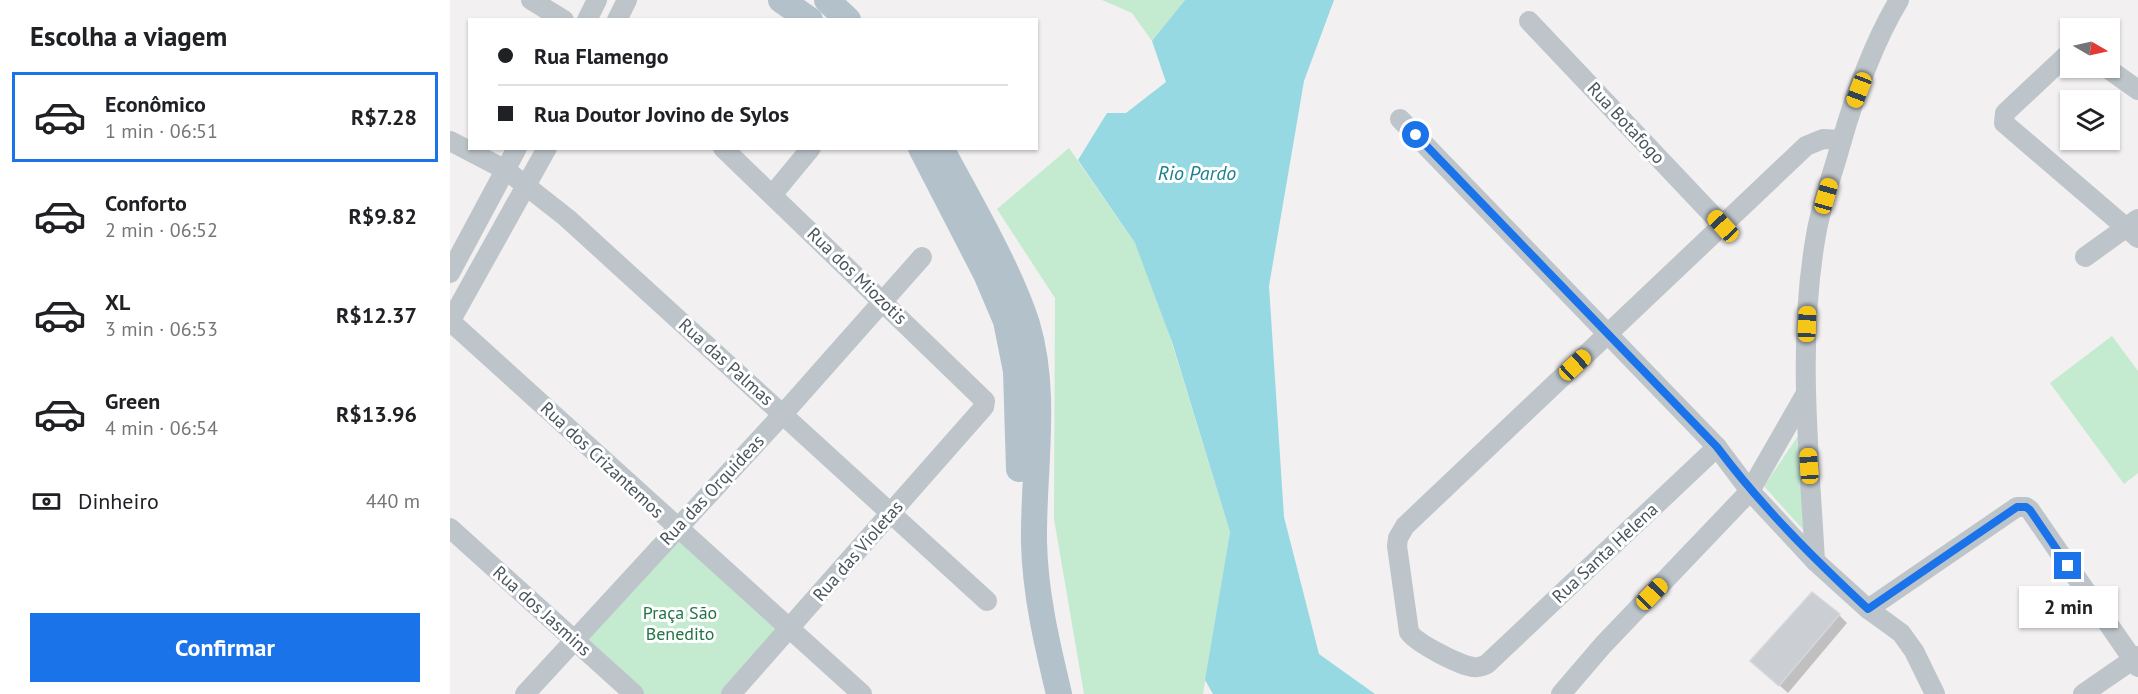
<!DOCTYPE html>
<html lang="pt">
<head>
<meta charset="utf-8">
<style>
  :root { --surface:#fff; --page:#f6f6f6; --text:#202124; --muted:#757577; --line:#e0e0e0; --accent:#1a73e8 }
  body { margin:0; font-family:"PT Sans",sans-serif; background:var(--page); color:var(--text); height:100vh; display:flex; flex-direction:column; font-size:22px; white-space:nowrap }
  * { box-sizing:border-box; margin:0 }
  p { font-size:20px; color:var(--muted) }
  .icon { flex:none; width:33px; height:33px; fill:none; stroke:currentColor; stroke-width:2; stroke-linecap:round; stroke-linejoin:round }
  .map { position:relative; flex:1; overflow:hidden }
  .sheet { display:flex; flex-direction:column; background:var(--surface); width:450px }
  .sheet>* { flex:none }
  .hud { position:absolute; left:18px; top:18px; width:570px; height:132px; border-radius:0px; box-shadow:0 2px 4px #0004; display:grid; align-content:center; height:132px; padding:0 30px; background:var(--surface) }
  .needle { width:39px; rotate:99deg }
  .fabs { position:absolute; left:1610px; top:18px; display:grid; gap:12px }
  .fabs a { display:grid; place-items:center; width:60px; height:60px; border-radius:0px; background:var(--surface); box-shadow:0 2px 4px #0004; font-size:30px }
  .end { position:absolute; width:27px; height:27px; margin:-14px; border:8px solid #1a73e8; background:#fff; box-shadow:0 0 0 3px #fff }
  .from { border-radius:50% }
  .bubble { position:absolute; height:42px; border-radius:0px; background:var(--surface); box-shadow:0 2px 4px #0004; font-size:20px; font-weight:700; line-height:42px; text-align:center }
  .car { position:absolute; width:18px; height:36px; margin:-18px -9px; border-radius:8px; box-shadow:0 0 4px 2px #0007; background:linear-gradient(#f5c518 24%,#345 0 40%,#f5c518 0 76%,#345 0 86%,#f5c518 0) }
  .hud b { display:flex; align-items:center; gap:21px; height:57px; font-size:22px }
  .hud b+b { border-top:2px solid var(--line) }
  .hud i { width:15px; height:15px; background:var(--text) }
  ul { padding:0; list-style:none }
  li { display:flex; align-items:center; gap:18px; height:90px; margin:0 12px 9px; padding:0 18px; border:3px solid transparent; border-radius:0px }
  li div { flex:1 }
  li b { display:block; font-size:22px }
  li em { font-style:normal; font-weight:700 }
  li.on { border-color:var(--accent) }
  li>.icon { width:54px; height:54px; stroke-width:1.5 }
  h2 { padding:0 30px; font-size:27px; line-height:72px }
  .pay { display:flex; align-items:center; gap:15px; height:66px; padding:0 30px; font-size:22px }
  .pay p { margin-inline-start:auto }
  .primary-button { display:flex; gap:12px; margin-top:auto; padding:12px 30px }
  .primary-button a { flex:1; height:69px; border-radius:0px; background:var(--accent); color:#fff; font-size:24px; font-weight:700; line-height:69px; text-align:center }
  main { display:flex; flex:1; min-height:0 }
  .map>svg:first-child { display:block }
</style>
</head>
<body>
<main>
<section class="sheet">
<h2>Escolha a viagem</h2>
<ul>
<li class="on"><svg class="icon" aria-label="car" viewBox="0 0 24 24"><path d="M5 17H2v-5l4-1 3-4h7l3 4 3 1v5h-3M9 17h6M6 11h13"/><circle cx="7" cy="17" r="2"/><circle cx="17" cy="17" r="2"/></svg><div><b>Econômico</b><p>1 min · 06:51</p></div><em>R$7.28</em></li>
<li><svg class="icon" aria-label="car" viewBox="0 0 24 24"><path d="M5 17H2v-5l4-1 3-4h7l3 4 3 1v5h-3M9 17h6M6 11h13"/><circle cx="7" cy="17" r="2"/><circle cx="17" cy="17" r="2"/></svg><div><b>Conforto</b><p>2 min · 06:52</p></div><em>R$9.82</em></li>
<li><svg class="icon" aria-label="car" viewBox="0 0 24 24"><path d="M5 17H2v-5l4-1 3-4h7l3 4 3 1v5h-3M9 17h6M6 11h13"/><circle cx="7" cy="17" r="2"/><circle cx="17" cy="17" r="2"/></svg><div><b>XL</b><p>3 min · 06:53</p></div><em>R$12.37</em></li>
<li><svg class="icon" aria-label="car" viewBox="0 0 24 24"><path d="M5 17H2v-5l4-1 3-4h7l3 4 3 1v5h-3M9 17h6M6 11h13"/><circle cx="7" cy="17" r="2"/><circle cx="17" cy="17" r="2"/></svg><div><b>Green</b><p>4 min · 06:54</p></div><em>R$13.96</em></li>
</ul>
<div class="pay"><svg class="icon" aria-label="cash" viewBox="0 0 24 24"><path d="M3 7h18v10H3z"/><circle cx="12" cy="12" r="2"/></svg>Dinheiro<p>440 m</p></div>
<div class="primary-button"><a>Confirmar</a></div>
</section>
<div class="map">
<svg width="1688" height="694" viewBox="0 0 1688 694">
  <rect width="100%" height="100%" fill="#f2f0f0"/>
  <!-- green -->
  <g fill="#c4ead0">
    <path d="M652,0H735L702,41L682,13Z"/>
    <path d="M619,148L696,259L780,532L753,694H634L604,519L605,298L547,209Z"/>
    <path d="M1662,336L1688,371V473L1674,484L1600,383Z"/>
    <path d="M1348,436L1356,533L1314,486Z"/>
    <path d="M223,525L340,628L281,694H187L128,638Z"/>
  </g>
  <!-- water -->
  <path fill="#96d9e2" d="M735,0H884L854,81L819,286L834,517L869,654L925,694H763L755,680L780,532L722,342L685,243L628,160L657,113H676L716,82L702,41Z"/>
  <!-- shadow -->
  <path fill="#0003" d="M1389,615L1397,623L1338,693L1311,669Z"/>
  <!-- building -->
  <path fill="#cbced2" stroke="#d5d7db" stroke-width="1.5" d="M1362,592L1390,614L1329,686L1300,661Z"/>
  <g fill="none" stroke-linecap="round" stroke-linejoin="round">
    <!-- minor -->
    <g stroke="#bdc5cb" stroke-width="20">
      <path d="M81,0L114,20"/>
      <path d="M137,20L147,0"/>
      <path d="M167,20L177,0"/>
      <path d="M1079,21L1273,226"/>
      <path d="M1620,52L1555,113L1554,123L1688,238"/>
      <path d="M1657,68L1688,90"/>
      <path d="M950,119L1267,447L1300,491L1365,561L1418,609L1451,633L1464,651L1485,694"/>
      <path d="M0,141L56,170L117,218L537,601"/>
      <path d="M273,148L535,401L534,407L281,694"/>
      <path d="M323,194L361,148"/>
      <path d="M1635,257L1688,219"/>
      <path d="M0,273L67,148"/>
      <path d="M0,321L412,694"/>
      <path d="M0,322L97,148"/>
      <path d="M1267,447L1037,664C1032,666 1028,668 1023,667C1009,665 966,643 959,632L947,546L948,538L955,526L1356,146L1373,139L1392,140"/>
      <path d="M0,528L184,694"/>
      <path d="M1365,561C1359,452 1347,342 1366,235C1371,205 1382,176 1390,147C1404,97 1422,45 1449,0"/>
      <path d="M1418,609L1567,507H1576L1580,510L1688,667"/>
      <path d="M75,694L333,414L472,257"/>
      <path d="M1111,694L1153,645L1300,491L1355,395"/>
      <path d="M1633,694L1688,656"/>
    </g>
    <!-- major -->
    <g stroke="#b3c1cb" stroke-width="26">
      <path d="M331,0L360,20"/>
      <path d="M377,0L398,20"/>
      <path d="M471,148L536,274L556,321L566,371L569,469"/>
      <path d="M491,148C519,201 559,268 577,324C598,394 583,470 584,542C585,593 597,644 609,694"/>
    </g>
  </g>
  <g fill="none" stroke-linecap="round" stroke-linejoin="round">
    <!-- route -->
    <path stroke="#1a73e8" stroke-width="8" d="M966,135L1267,447C1312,507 1363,558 1418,609L1567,507H1576L1580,510L1618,566"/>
  </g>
  <g text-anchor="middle" stroke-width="6" stroke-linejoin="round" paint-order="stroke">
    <!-- street labels -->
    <g font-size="18" fill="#4a555b" stroke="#fff">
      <text transform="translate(1176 123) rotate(47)" y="6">Rua Botafogo</text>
      <text transform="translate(407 276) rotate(44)" y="6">Rua dos Miozotis</text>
      <text transform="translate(276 362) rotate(42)" y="6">Rua das Palmas</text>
      <text transform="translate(152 460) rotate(43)" y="6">Rua dos Crizantemos</text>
      <text transform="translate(262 490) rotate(-47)" y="6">Rua das Orquideas</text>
      <text transform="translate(408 551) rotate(-49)" y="6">Rua das Violetas</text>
      <text transform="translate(1155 553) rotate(-43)" y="6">Rua Santa Helena</text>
      <text transform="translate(92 611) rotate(42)" y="6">Rua dos Jasmins</text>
    </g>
    <!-- park labels -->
    <g font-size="18" fill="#227544" stroke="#fff">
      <text x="230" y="619">Praça São<tspan x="230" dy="21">Benedito</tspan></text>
    </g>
    <!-- water labels -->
    <g font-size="20" font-style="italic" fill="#1c808d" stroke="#fff">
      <text x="747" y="180">Rio Pardo</text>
    </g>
  </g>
</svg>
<div class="fabs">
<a><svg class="needle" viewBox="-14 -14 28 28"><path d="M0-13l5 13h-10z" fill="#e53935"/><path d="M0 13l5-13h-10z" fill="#757577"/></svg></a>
<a><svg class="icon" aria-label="layers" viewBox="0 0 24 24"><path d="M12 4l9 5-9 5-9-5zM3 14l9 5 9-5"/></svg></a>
</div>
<i class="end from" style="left:966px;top:135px"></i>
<i class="end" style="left:1618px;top:566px"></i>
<div class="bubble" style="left:1569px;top:586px;width:99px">2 min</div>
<i class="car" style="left:1409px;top:90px;rotate:201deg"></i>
<i class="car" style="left:1376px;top:196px;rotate:16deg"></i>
<i class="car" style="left:1273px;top:226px;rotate:317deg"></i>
<i class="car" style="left:1357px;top:324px;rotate:2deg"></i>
<i class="car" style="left:1125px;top:365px;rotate:47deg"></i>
<i class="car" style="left:1359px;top:466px;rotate:356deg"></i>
<i class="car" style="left:1202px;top:594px;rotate:44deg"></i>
<div class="hud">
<b><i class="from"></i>Rua Flamengo</b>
<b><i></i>Rua Doutor Jovino de Sylos</b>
</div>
</div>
</main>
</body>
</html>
